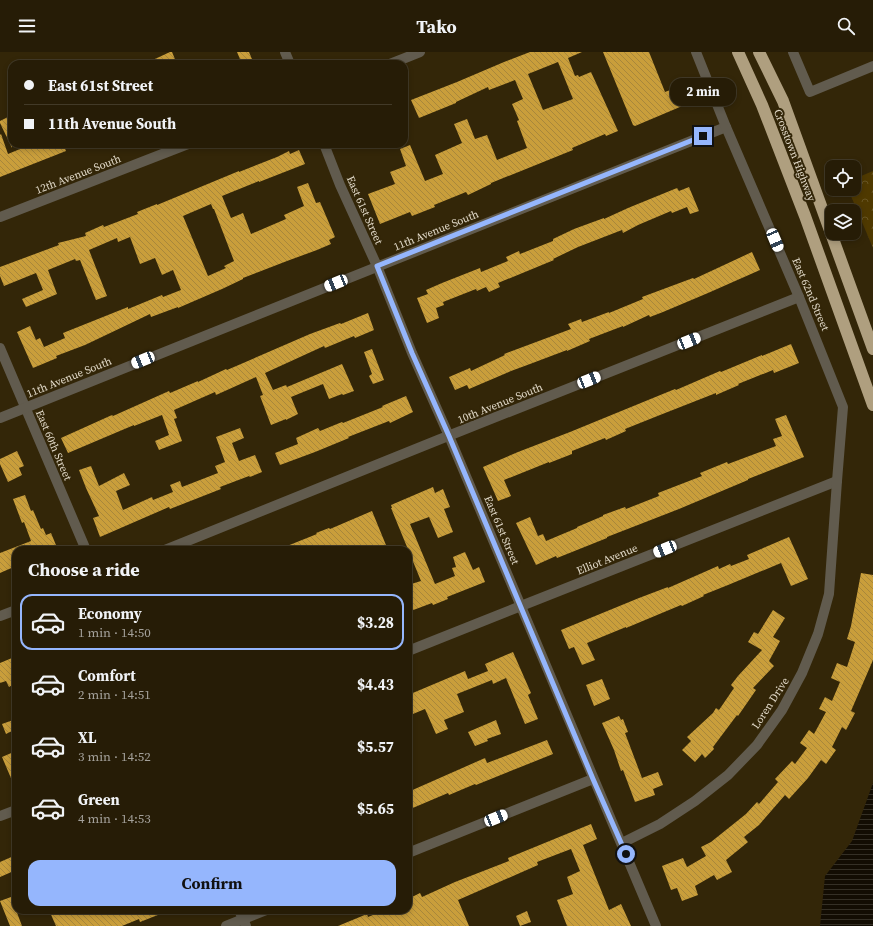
<!DOCTYPE html>
<html lang="en">
<head>
<meta charset="utf-8">
<style>
  :root { --surface:#261c06; --page:#322914; --text:#f1f3f6; --muted:#a4a19b; --line:#423a28; --accent:#95b6fd }
  body { margin:0; font-family:"Source Serif 4",serif; background:var(--page); color:var(--text); height:100vh; display:flex; flex-direction:column; font-size:15px; white-space:nowrap }
  * { box-sizing:border-box; margin:0 }
  p { font-size:13px; color:var(--muted) }
  .icon { flex:none; width:22px; height:22px; fill:none; stroke:currentColor; stroke-width:2; stroke-linecap:round; stroke-linejoin:round }
  .map { position:relative; flex:1; overflow:hidden }
  .sheet { position:absolute; left:12px; top:494px; width:400px; height:368px; display:flex; flex-direction:column; background:var(--surface); border-radius:12px; box-shadow:0 2px 6px #0003,0 0 0 1px var(--line) }
  .sheet>* { flex:none }
  .hud { position:absolute; left:8px; top:8px; width:400px; height:88px; border-radius:12px; box-shadow:0 2px 6px #0003,0 0 0 1px var(--line); display:grid; align-content:center; height:88px; padding:0 16px; background:var(--surface) }
  .controls { position:absolute; left:825px; top:108px; display:grid; gap:8px }
  .controls a { display:grid; place-items:center; width:36px; height:36px; border-radius:8px; background:var(--surface); box-shadow:0 2px 6px #0003,0 0 0 1px var(--line); font-size:20px }
  .end { position:absolute; width:18px; height:18px; margin:-9px; border:5px solid #95b6fd; background:#111; box-shadow:0 0 0 2px #111 }
  .from { border-radius:50% }
  .bubble { position:absolute; height:28px; border-radius:12px; background:var(--surface); box-shadow:0 2px 6px #0003,0 0 0 1px var(--line); font-size:13px; font-weight:700; line-height:28px; text-align:center }
  .car { position:absolute; width:12px; height:24px; margin:-12px -6px; border-radius:5px; box-shadow:0 0 3px 1px #0007; background:linear-gradient(#fff 24%,#345 0 40%,#fff 0 76%,#345 0 86%,#fff 0) }
  .hud b { display:flex; align-items:center; gap:14px; height:38px; font-size:15px }
  .hud b+b { border-top:1px solid var(--line) }
  .hud i { width:10px; height:10px; background:var(--text) }
  ul { padding:0; list-style:none }
  li { display:flex; align-items:center; gap:12px; height:56px; margin:0 8px 6px; padding:0 8px; border:2px solid transparent; border-radius:12px }
  li div { flex:1 }
  li b { display:block; font-size:15px }
  li em { font-style:normal; font-weight:700 }
  li.on { border-color:var(--accent) }
  li>.icon { width:36px; height:36px; stroke-width:1.5 }
  h2 { padding:0 16px; font-size:18px; line-height:48px }
  .action { display:flex; gap:8px; margin-top:auto; padding:8px 16px }
  .action a { flex:1; height:46px; border-radius:12px; background:var(--accent); color:#111; font-size:16px; font-weight:700; line-height:46px; text-align:center }
  header { display:flex; justify-content:space-between; align-items:center; height:52px; padding:0 16px; background:var(--surface); font-size:18px; font-weight:700 }
  .map>svg:first-child { display:block }
</style>
</head>
<body>
<header><svg class="icon" aria-label="menu" viewBox="0 0 24 24"><path d="M4 6h16M4 12h16M4 18h16"/></svg>Tako<svg class="icon" aria-label="search" viewBox="0 0 24 24"><circle cx="10" cy="10" r="6"/><path d="M15 15l6 6"/></svg></header>
<div class="map">
<svg width="873" height="874" viewBox="0 0 873 874">
  <defs>
    <pattern id="park-crowns" width="20" height="18" patternUnits="userSpaceOnUse"><rect width="20" height="18" fill="#4f3900"/><path d="M2 6a3 3 0 1 1 6 0M12 15a3 3 0 1 1 6 0" fill="none" stroke="#685524"/></pattern>
    <pattern id="water-rules" width="6" height="5" patternUnits="userSpaceOnUse"><rect width="6" height="5" fill="#130d03"/><path d="M0 2.5h6" fill="none" stroke="#353026"/></pattern>
    <pattern id="building-back-hatch" width="6" height="6" patternUnits="userSpaceOnUse"><rect width="6" height="6" fill="#c99e3b"/><path d="M-1 5l2 2M0 0l6 6M5-1l2 2" fill="none" stroke="#a8873b"/></pattern>
  </defs>
  <rect width="100%" height="100%" fill="#332608"/>
  <!-- park -->
  <path fill="url(#park-crowns)" d="M873,119V196L848,137H854V127Z"/>
  <!-- water -->
  <path fill="url(#water-rules)" d="M873,731V874H820L825,824L852,789Z"/>
  <!-- building -->
  <g fill="url(#building-back-hatch)" fill-rule="evenodd">
    <path d="M170,0H172L177,12H144Z"/>
    <path d="M237,0H249L254,12H242Z"/>
    <path d="M530,0H582L568,6L575,24L578,23L579,25L591,20L618,79L606,84L605,82L572,96L573,98L491,131V132L468,143L466,140L434,153L435,155L412,164L410,160L380,172L368,142L395,132L390,120L406,114L400,97L410,93L425,129L443,122L435,103L462,91L454,72L467,67L475,87L487,83L497,108L527,96L517,69L519,68L512,52L523,47L515,28L489,38L488,35L456,50V51L419,66L411,48L457,30L504,10ZM558,10L573,47L543,58L528,22Z"/>
    <path d="M603,0H649L665,40L680,34L687,52L635,74L633,73Z"/>
    <path d="M12,63V96L0,71V69Z"/>
    <path d="M1,82L8,102L32,92H63L66,99L0,125V83Z"/>
    <path d="M299,98L305,112L259,130V129L222,144L231,166L243,161L251,182L286,167L284,163L304,154L297,135L308,131L316,151L320,150L335,185L329,188L331,192L317,198L287,209L243,226V227L222,237L178,256V255L151,265L150,262L85,293L56,304L57,306L33,316L17,280L30,274L36,288L40,286L44,295L65,286L63,281L128,255V257L162,243L163,245L181,238L173,218L162,223L155,206L140,212L130,185L118,190L117,186L89,198L107,244L96,248L80,208L76,209L75,207L48,218L57,242L26,255L22,247L43,238L36,221L4,234L0,224V215L59,193L58,191L86,184L85,181L103,173L104,175L138,162L137,160L157,152V153L239,119V120L277,105L289,99L290,102ZM211,152L213,157H214L234,209L224,214L226,216L208,224L183,164Z"/>
    <path d="M689,135L699,159L690,162L687,155L672,161L671,159L638,173L623,181L622,178L578,195L553,207L554,208L498,231L500,235L489,240L486,235L477,239L476,237L443,250L444,253L436,256L439,266L427,271L417,246L428,242L426,238L442,231L480,216L481,220L508,209L506,205L519,199L520,202L553,189V187L574,177L604,166V167L628,156L677,136L679,139Z"/>
    <path d="M752,200L760,218L708,241L663,260L650,265L649,263L623,275V274L589,287L590,289L567,299V298L530,312L511,319L469,337L467,333L455,338L449,325L470,316L471,319L505,303L504,302L571,277L568,272L581,267L582,270L609,260V261L643,247L642,245L693,226L694,227Z"/>
    <path d="M368,261L374,278L355,286L354,284L325,296L324,294L265,321L273,338L286,333L287,335L342,312L354,339L343,343L342,342L329,347L323,332L291,345L298,362L286,368V367L271,373L260,344L263,343L256,325L216,343L215,340L174,358L177,366L174,367L182,389L159,398L155,389L169,383L162,363L134,374V373L108,384L68,401L61,386L112,363L113,364L169,339L170,341L198,329V330L226,317L227,318L310,282L340,271L341,272Z"/>
    <path d="M791,292L799,311L774,321L773,318L738,332L739,333L716,343V341L660,363L625,377L626,379L606,388L605,386L572,399V402L549,411V410L504,428L511,444L498,449L483,415L518,400L570,380L675,337L676,338L720,319L721,320L762,303V304Z"/>
    <path d="M372,297L384,328L373,332L369,324L372,322L364,300Z"/>
    <path d="M406,344L413,360L390,371L389,369L348,385L349,386L315,400L280,413L275,401L298,392L296,386L318,376L320,379L342,370L343,371L383,355L382,354Z"/>
    <path d="M786,363L804,405L748,427V428L679,457L607,485V486L557,506L556,504L536,513L516,471L530,465L538,484L543,482L546,489L577,476V475L603,464V463L625,455L626,457L659,444L658,441L702,424L700,421L727,410L728,412L776,394L773,387L782,384L775,367Z"/>
    <path d="M240,376L244,386L232,391L239,409L255,403L262,420L250,425L249,424L220,435L221,437L170,457L169,455L100,485L93,466L99,464L86,436L79,418L91,414L99,434L124,421L130,433L116,439L123,458L152,445L153,448L173,440L170,433L180,429L182,435L218,421L215,414L225,410L216,385Z"/>
    <path d="M17,399L24,414L19,416L22,423L8,430L0,412V407Z"/>
    <path d="M433,435L435,441L443,437L450,455L444,457L453,480L438,486L429,465L410,472L435,532L455,524L452,516L456,515L453,505L465,500L473,518L479,515L485,530L447,545L448,547L433,553L432,551L408,560V533L421,529L391,456H392L391,453Z"/>
    <path d="M25,443L31,459L33,458L41,477L43,476L46,483L51,481L58,498H16V514L0,521V501L31,489L24,470L22,471L13,447Z"/>
    <path d="M372,459L388,498H277L317,482L316,481L329,476L330,477Z"/>
    <path d="M789,485L808,527L791,534L781,511L728,533L703,543L704,544L682,554L681,553L626,576V575L587,591L595,608L582,613L574,595L569,597L561,578L639,546L668,535V536L718,514L719,517L730,512L731,514L749,507L747,503Z"/>
    <path d="M861,521L873,523V608L851,659L855,661L846,678L842,675L832,695L836,698L826,712L821,708L808,726L789,747L785,743L759,773L744,785L748,790L726,808L732,820L717,828L714,823L695,834L698,843L682,849L677,836L671,838L662,814L683,806L687,815L706,804L701,795L711,790L746,762L757,750L759,752L778,730L775,727L792,709L795,712L807,696L800,691L809,678L814,682L826,660L819,657L825,645L832,649L840,630L831,626L837,611L847,615L855,590L847,587L851,574Z"/>
    <path d="M773,558L785,566L773,585L780,589L769,609L774,614L753,636L756,638L738,664L737,663L713,695L714,697L705,706L702,702L695,710L682,698L691,689L687,685L713,661L716,656L719,658L734,636L731,633L738,624L762,598L748,590L754,580L758,582Z"/>
    <path d="M513,600L531,641L528,643L538,667L525,672L506,626L493,632L492,628L457,642L464,660L444,668L448,677L436,682L425,657L408,664V643L465,619L468,627L488,619L485,612Z"/>
    <path d="M12,606L16,614V631L9,635L6,629L0,631V611Z"/>
    <path d="M602,627L610,647L594,654L586,633Z"/>
    <path d="M619,664L621,668L623,667L628,680L625,681L642,726L658,720L663,733L653,737L655,743L635,750L623,718L621,719L614,698L602,671Z"/>
    <path d="M16,667V677L6,682L2,672Z"/>
    <path d="M496,668L501,682L487,687L488,689L475,694L468,680Z"/>
    <path d="M547,688L553,702L476,733L475,732L449,743L448,741L408,758V740L485,706L487,711Z"/>
    <path d="M16,699V738L2,705Z"/>
    <path d="M591,772L597,787L583,793L609,858L621,852L631,874H567L557,848L573,842L567,825L580,819L571,797L537,810L538,813L458,848L469,874H338L367,862L368,865L385,858H408V847L420,841L422,845L455,830L509,809L508,806Z"/>
    <path d="M16,803V818L0,825V810Z"/>
    <path d="M11,845L16,858L22,874H10L0,849Z"/>
    <path d="M49,858H168V859L140,870L139,867L122,874H56Z"/>
    <path d="M527,859L531,870L520,874L516,864Z"/>
  </g>
  <g fill="none" stroke-linecap="round" stroke-linejoin="round">
    <!-- minor -->
    <g stroke="#615b4e" stroke-width="10">
      <path d="M285,0L290,12"/>
      <path d="M793,0L810,40L873,14"/>
      <path d="M390,12L420,0"/>
      <path d="M324,92L340,133L377,214L412,301L449,384L656,874"/>
      <path d="M0,165L188,92"/>
      <path d="M0,296L86,498"/>
      <path d="M0,366L726,75"/>
      <path d="M165,498L438,388L799,245"/>
      <path d="M0,564L16,558"/>
      <path d="M408,599L521,554L837,429"/>
      <path d="M0,764L16,758"/>
      <path d="M622,791L660,772L695,749L728,723L757,693L782,658L802,621L818,582L829,542L837,429L843,355L799,245L726,75L696,0"/>
      <path d="M408,801L593,727"/>
      <path d="M239,858L246,874"/>
      <path d="M226,874L266,858"/>
    </g>
    <!-- highway -->
    <g stroke="#af9f7f" stroke-width="12">
      <path d="M738,0L762,53L805,164L873,353"/>
      <path d="M759,0L783,49L873,297"/>
    </g>
  </g>
  <g fill="none" stroke-linecap="round" stroke-linejoin="round">
    <!-- route -->
    <path stroke="#95b6fd" stroke-width="5" d="M626,802L593,727L449,384L412,301L377,214L703,84"/>
  </g>
  <g text-anchor="middle" stroke-width="4" stroke-linejoin="round" paint-order="stroke">
    <!-- street labels -->
    <g font-size="11" fill="#e1d9c8" stroke="#332608">
      <text transform="translate(795 103) rotate(69)" y="4">Crosstown Highway</text>
      <text transform="translate(78 122) rotate(-21)" y="4">12th Avenue South</text>
      <text transform="translate(365 158) rotate(66)" y="4">East 61st Street</text>
      <text transform="translate(436 178) rotate(-22)" y="4">11th Avenue South</text>
      <text transform="translate(811 242) rotate(67)" y="4">East 62nd Street</text>
      <text transform="translate(69 325) rotate(-22)" y="4">11th Avenue South</text>
      <text transform="translate(500 351) rotate(-22)" y="4">10th Avenue South</text>
      <text transform="translate(54 393) rotate(67)" y="4">East 60th Street</text>
      <text transform="translate(502 478) rotate(67)" y="4">East 61st Street</text>
      <text transform="translate(607 507) rotate(-22)" y="4">Elliot Avenue</text>
      <text transform="translate(770 651) rotate(-57)" y="4">Loren Drive</text>
    </g>
  </g>
</svg>
<div class="controls">
<a><svg class="icon" aria-label="locate" viewBox="0 0 24 24"><circle cx="12" cy="12" r="6"/><path d="M12 2v4M12 18v4M2 12h4M18 12h4"/></svg></a>
<a><svg class="icon" aria-label="layers" viewBox="0 0 24 24"><path d="M12 4l9 5-9 5-9-5zM3 14l9 5 9-5"/></svg></a>
</div>
<i class="end from" style="left:626px;top:802px"></i>
<i class="end" style="left:703px;top:84px"></i>
<div class="bubble" style="left:670px;top:26px;width:66px">2 min</div>
<i class="car" style="left:775px;top:188px;rotate:157deg"></i>
<i class="car" style="left:336px;top:231px;rotate:248deg"></i>
<i class="car" style="left:689px;top:289px;rotate:68deg"></i>
<i class="car" style="left:143px;top:308px;rotate:248deg"></i>
<i class="car" style="left:589px;top:328px;rotate:68deg"></i>
<i class="car" style="left:665px;top:497px;rotate:248deg"></i>
<i class="car" style="left:496px;top:766px;rotate:68deg"></i>
<div class="hud">
<b><i class="from"></i>East 61st Street</b>
<b><i></i>11th Avenue South</b>
</div>
<section class="sheet">
<h2>Choose a ride</h2>
<ul>
<li class="on"><svg class="icon" aria-label="car" viewBox="0 0 24 24"><path d="M5 17H2v-5l4-1 3-4h7l3 4 3 1v5h-3M9 17h6M6 11h13"/><circle cx="7" cy="17" r="2"/><circle cx="17" cy="17" r="2"/></svg><div><b>Economy</b><p>1 min · 14:50</p></div><em>$3.28</em></li>
<li><svg class="icon" aria-label="car" viewBox="0 0 24 24"><path d="M5 17H2v-5l4-1 3-4h7l3 4 3 1v5h-3M9 17h6M6 11h13"/><circle cx="7" cy="17" r="2"/><circle cx="17" cy="17" r="2"/></svg><div><b>Comfort</b><p>2 min · 14:51</p></div><em>$4.43</em></li>
<li><svg class="icon" aria-label="car" viewBox="0 0 24 24"><path d="M5 17H2v-5l4-1 3-4h7l3 4 3 1v5h-3M9 17h6M6 11h13"/><circle cx="7" cy="17" r="2"/><circle cx="17" cy="17" r="2"/></svg><div><b>XL</b><p>3 min · 14:52</p></div><em>$5.57</em></li>
<li><svg class="icon" aria-label="car" viewBox="0 0 24 24"><path d="M5 17H2v-5l4-1 3-4h7l3 4 3 1v5h-3M9 17h6M6 11h13"/><circle cx="7" cy="17" r="2"/><circle cx="17" cy="17" r="2"/></svg><div><b>Green</b><p>4 min · 14:53</p></div><em>$5.65</em></li>
</ul>
<div class="action"><a>Confirm</a></div>
</section>
</div>
</body>
</html>
